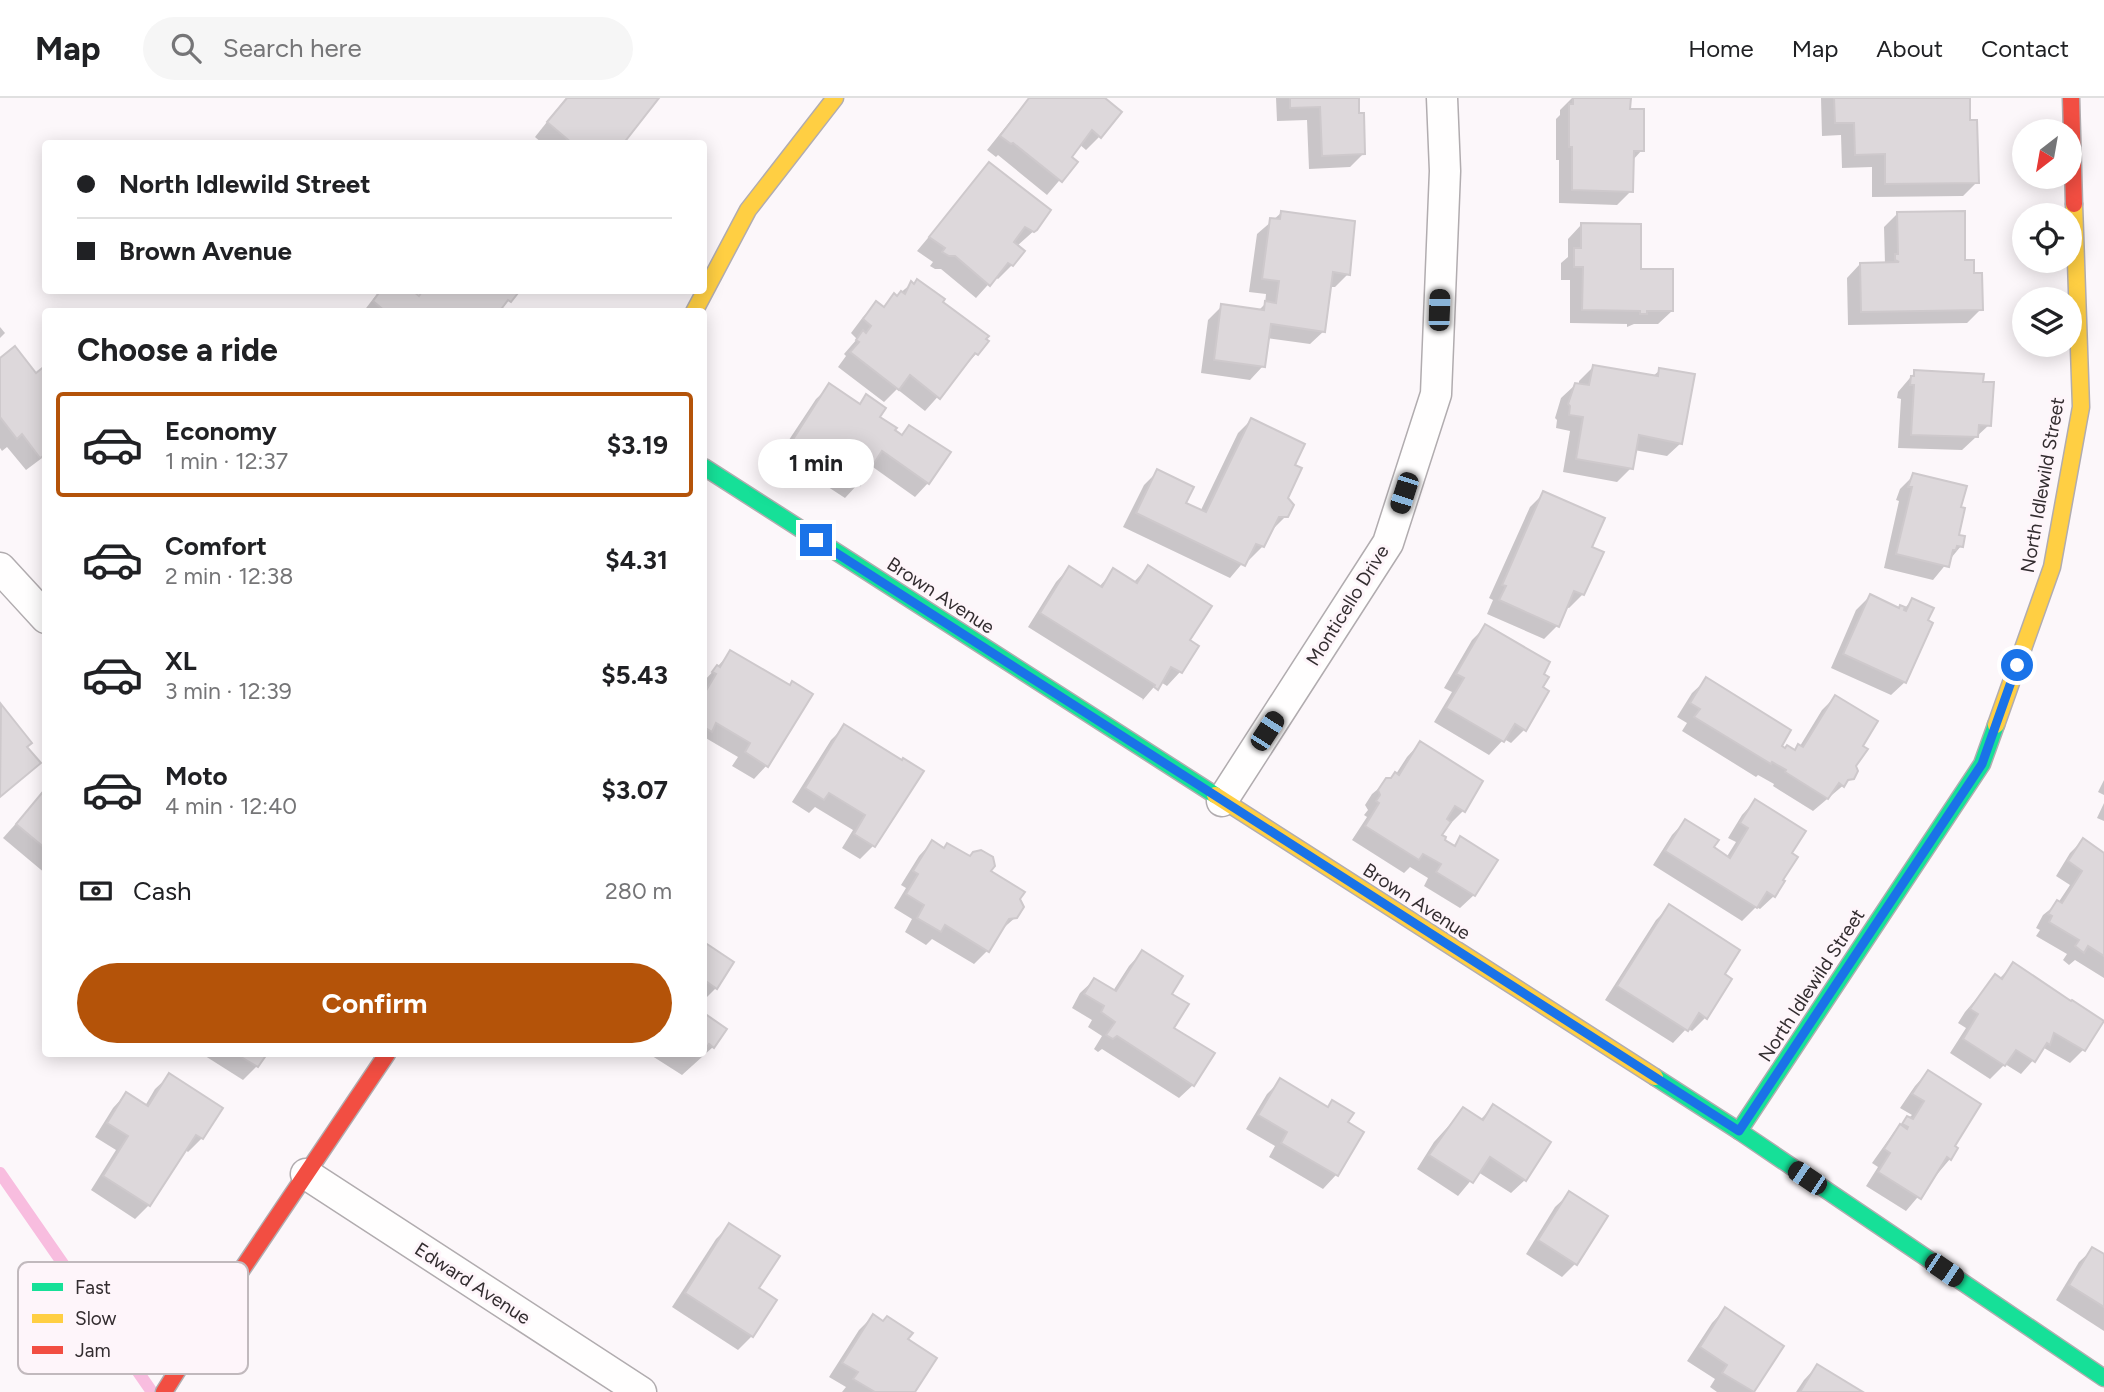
<!DOCTYPE html>
<html lang="en">
<head>
<meta charset="utf-8">
<style>
  :root { --surface:#fff; --page:#f6f6f6; --text:#202124; --muted:#757577; --line:#e0e0e0; --accent:#b45309 }
  body { margin:0; font-family:Figtree,sans-serif; background:var(--page); color:var(--text); height:100vh; display:flex; flex-direction:column; font-size:26px; white-space:nowrap }
  * { box-sizing:border-box; margin:0 }
  p { font-size:23px; color:var(--muted) }
  .icon { flex:none; width:38px; height:38px; fill:none; stroke:currentColor; stroke-width:2; stroke-linecap:round; stroke-linejoin:round }
  .map { position:relative; flex:1; overflow:hidden }
  .sheet { position:absolute; left:42px; top:210px; width:665px; height:749px; display:flex; flex-direction:column; background:var(--surface); border-radius:7px; box-shadow:0 4px 18px #0003 }
  .sheet>* { flex:none }
  .guide { position:absolute; left:42px; top:42px; width:665px; height:154px; border-radius:7px; box-shadow:0 4px 18px #0003; display:grid; align-content:center; height:154px; padding:0 35px; background:var(--surface) }
  .needle { width:46px; rotate:211deg }
  .controls { position:absolute; left:2012px; top:21px; display:grid; gap:14px }
  .controls a { display:grid; place-items:center; width:70px; height:70px; border-radius:50%; background:var(--surface); box-shadow:0 4px 18px #0003; font-size:35px }
  .end { position:absolute; width:32px; height:32px; margin:-16px; border:9px solid #1a73e8; background:#fff; box-shadow:0 0 0 4px #fff }
  .from { border-radius:50% }
  .bubble { position:absolute; height:49px; border-radius:24px; background:var(--surface); box-shadow:0 4px 18px #0003; font-size:23px; font-weight:700; line-height:49px; text-align:center }
  .car { position:absolute; width:21px; height:42px; margin:-21px -10px; border-radius:9px; box-shadow:0 0 5px 2px #0007; background:linear-gradient(#222 24%,#8ab4d8 0 40%,#222 0 76%,#8ab4d8 0 86%,#222 0) }
  .guide b { display:flex; align-items:center; gap:24px; height:66px; font-size:26px }
  .guide b+b { border-top:2px solid var(--line) }
  .guide i { width:18px; height:18px; background:var(--text) }
  ul { padding:0; list-style:none }
  li { display:flex; align-items:center; gap:21px; height:105px; margin:0 14px 10px; padding:0 21px; border:4px solid transparent; border-radius:7px }
  li div { flex:1 }
  li b { display:block; font-size:26px }
  li em { font-style:normal; font-weight:700 }
  li.selected { border-color:var(--accent) }
  li>.icon { width:63px; height:63px; stroke-width:1.5 }
  h2 { padding:0 35px; font-size:32px; line-height:84px }
  .pay { display:flex; align-items:center; gap:18px; height:77px; padding:0 35px; font-size:26px }
  .pay p { margin-inline-start:auto }
  .action { display:flex; gap:14px; margin-top:auto; padding:14px 35px }
  .action a { flex:1; height:80px; border-radius:42px; background:var(--accent); color:#fff; font-size:28px; font-weight:700; line-height:80px; text-align:center }
  header { display:flex; align-items:center; gap:42px; box-sizing:border-box; height:98px; padding:0 35px; background:var(--surface); border-bottom:2px solid var(--line) }
  header strong { font-size:33px }
  nav { display:flex; gap:38px; margin-inline-start:auto; font-size:24px }
  .search { width:490px; height:63px; background:var(--page); display:flex; align-items:center; gap:18px; box-sizing:border-box; padding:0 24px; border-radius:38px; color:var(--muted); font-size:26px }
  .map>svg:first-child { display:block }
</style>
</head>
<body>
<header>
<strong>Map</strong>
<div class="search"><svg class="icon" aria-label="search" viewBox="0 0 24 24"><circle cx="10" cy="10" r="6"/><path d="M15 15l6 6"/></svg>Search here</div>
<nav><a>Home</a><a>Map</a><a>About</a><a>Contact</a></nav>
</header>
<div class="map">
<svg width="2104" height="1294" viewBox="0 0 2104 1294">
  <rect width="100%" height="100%" fill="#fcf7fa"/>
  <!-- shadow -->
  <g fill="#0003">
    <path d="M566,0H657L620,46H543L535,39Z"/>
    <path d="M1029,0H1102L1100,38L1086,52L1079,46L1069,59L1075,64L1047,97L998,57L996,59L987,52Z"/>
    <path d="M1276,0H1357L1363,56L1350,69L1309,71L1307,22L1277,23Z"/>
    <path d="M1572,0H1629V13L1642,52L1632,63L1631,93L1617,107L1559,105V62H1556V21L1560,17V12Z"/>
    <path d="M1821,0H1968V23L1977,84L1963,98L1872,99V69L1842,70L1841,37L1822,38Z"/>
    <path d="M989,67L1036,131L1017,148L1023,153L1012,167L998,181L995,179L976,200L941,171H935L930,168L933,164L917,153Z"/>
    <path d="M1281,115L1348,176L1335,189H1329L1324,233L1310,246L1267,240L1263,268L1250,282L1201,275L1208,222L1222,208L1258,213L1265,206L1266,196L1249,194L1257,136Z"/>
    <path d="M1898,115L1964,164L1973,177L1981,211L1967,225L1848,227L1847,180L1860,166H1885L1884,129Z"/>
    <path d="M1581,127L1639,172L1672,213L1658,226H1634L1627,229V226L1570,225V182H1561V165L1568,159V141Z"/>
    <path d="M911,186L941,204L976,256L925,313L897,291L884,304L838,269L846,258L844,256L857,241L851,235L863,219L876,206L882,210Z"/>
    <path d="M380,192H410L417,199L422,192H512L515,195L499,214H363Z"/>
    <path d="M0,229L5,235L0,240Z"/>
    <path d="M0,262L35,277L46,269V357L26,372L7,349L2,353L0,350Z"/>
    <path d="M1593,269L1652,279L1660,272L1681,345L1667,358L1634,352L1631,370L1617,384L1563,374L1570,333L1556,330L1557,322L1555,320L1561,300L1575,287H1579V283Z"/>
    <path d="M1915,274L1989,327L1962,352L1898,350L1901,301L1897,300L1898,294Z"/>
    <path d="M830,288L858,307L867,299L878,320L901,338L909,329L928,385L915,399L870,367L858,386L845,400L779,357L816,301Z"/>
    <path d="M1251,322L1293,368L1285,400L1286,418L1272,432L1263,448L1249,462L1246,461L1230,480L1123,429L1144,387L1158,373L1184,406L1200,414L1238,335Z"/>
    <path d="M1914,377L1959,410L1957,438L1961,448L1933,482L1884,470L1899,403L1896,402L1900,391Z"/>
    <path d="M1544,395L1590,450L1583,496L1569,510L1565,509L1557,528L1544,541L1487,516L1493,502L1489,500L1530,409Z"/>
    <path d="M1148,469L1188,543L1196,548L1180,574L1167,588L1159,583L1142,603L1143,601L1028,529L1056,484L1069,470L1099,489L1114,472L1133,485Z"/>
    <path d="M1870,498L1899,511H1904L1912,502L1905,584L1891,597L1831,570L1856,512Z"/>
    <path d="M1486,528L1524,632L1511,645L1504,641L1489,657L1434,624L1452,594L1444,590L1472,542Z"/>
    <path d="M731,554L767,667L754,681L732,668L738,659L704,639V583Z"/>
    <path d="M1706,582L1779,648L1793,653L1800,648L1822,612L1835,599L1860,648L1852,680L1813,713L1773,688L1774,686L1758,677L1756,679L1682,633L1687,625L1677,619L1692,595Z"/>
    <path d="M1,609L30,645L25,649L39,665L0,699Z"/>
    <path d="M845,628L873,748L860,761L842,750L853,732L815,709L809,715L792,704L831,642Z"/>
    <path d="M1420,645L1463,713L1450,726L1448,725L1440,737L1442,742L1453,748L1461,741L1474,797L1460,810L1424,788L1428,780L1410,769L1404,775L1352,742L1367,719L1364,717L1368,712L1365,707L1372,696L1396,676L1407,659Z"/>
    <path d="M2104,682V697L2098,694Z"/>
    <path d="M46,692V776L3,740Z"/>
    <path d="M1755,703L1789,756L1774,798L1760,811L1756,809L1742,823L1653,767L1672,737L1685,723L1711,750L1726,760L1736,744L1728,740L1742,717Z"/>
    <path d="M2104,705V723L2097,720Z"/>
    <path d="M2083,742L2104,755V880L2075,862L2069,867L2063,862L2067,856L2036,838L2040,832L2036,830L2043,817L2058,805L2070,787L2056,778L2070,755Z"/>
    <path d="M932,744L943,751L969,760L1018,800L1016,819L1000,833L988,852L974,866L932,841L926,847L905,834L912,821L894,810L906,790L901,787L919,758Z"/>
    <path d="M1669,809L1722,877L1705,920L1692,933L1687,930L1673,945L1605,902L1656,822Z"/>
    <path d="M704,846L732,865L716,890L704,902Z"/>
    <path d="M1142,854L1170,897L1172,931L1193,987L1179,1000L1102,951L1098,954L1094,951L1102,938L1088,929L1092,922L1072,910L1080,895L1094,882L1113,893L1129,868Z"/>
    <path d="M2014,866L2083,952L2070,965L2044,950L2021,976L2005,966L1990,981L1950,955L1966,930L1958,925L1965,914L1995,879L1999,881Z"/>
    <path d="M704,917L725,931L713,949L682,977L649,956H704Z"/>
    <path d="M202,956H265L257,968L243,982Z"/>
    <path d="M1928,974L1953,1048L1950,1061L1906,1113L1866,1088L1878,1069L1872,1065L1894,1034L1912,1017L1900,1010L1915,988Z"/>
    <path d="M169,978L202,1040L188,1054L184,1051L149,1107L135,1121L91,1092L116,1052L95,1039L113,1010L126,996L145,1008L155,991Z"/>
    <path d="M1281,982L1327,1010L1332,1004L1346,1025L1362,1035L1336,1077L1323,1091L1269,1059L1275,1048L1246,1031L1267,996Z"/>
    <path d="M1494,1008L1525,1082L1511,1095L1478,1074L1458,1098L1417,1071L1434,1044L1464,1011L1480,1022Z"/>
    <path d="M1569,1096L1576,1165L1562,1179L1526,1156L1555,1109Z"/>
    <path d="M729,1128L757,1191L752,1238L738,1252L672,1209L716,1141Z"/>
    <path d="M2093,1151L2104,1158V1233L2056,1202L2079,1164Z"/>
    <path d="M1725,1211L1782,1248L1752,1294H1717L1710,1289L1715,1281L1687,1263L1712,1225Z"/>
    <path d="M873,1218L906,1242L913,1294H842L846,1289L829,1279L859,1232Z"/>
    <path d="M1817,1268L1860,1294H1796L1804,1282Z"/>
  </g>
  <g fill="none" stroke-linecap="round" stroke-linejoin="round">
    <!-- stream -->
    <path stroke="#f8bddf" stroke-width="12" d="M0,1075L152,1294"/>
  </g>
  <!-- building -->
  <g fill="#ddd8db" stroke="#cec9cc" stroke-width="2">
    <path d="M567,0H659L623,46H573L547,24Z"/>
    <path d="M1029,0H1105L1122,14L1101,40L1092,32L1072,59L1078,64L1062,84L1013,45L1011,46L1000,38Z"/>
    <path d="M1290,0H1359V15H1364L1365,56L1322,58L1320,9L1290,10Z"/>
    <path d="M1573,0H1631L1630,11H1644V53H1634L1633,94L1572,92V49H1569V6H1573Z"/>
    <path d="M1834,0H1970V22H1977L1979,85L1885,86V56L1855,57L1854,25H1835Z"/>
    <path d="M989,64L1051,112L1037,132L1034,134L1025,129L1014,144L1025,153L1013,168L1008,165L990,188L955,158H949L942,154L945,150L929,139Z"/>
    <path d="M1281,113L1355,123L1350,177L1333,174L1325,234L1271,226L1265,269L1214,262L1221,206L1264,212L1265,203L1276,205L1279,183L1262,181L1270,120L1280,121Z"/>
    <path d="M1965,113V162H1974V175H1982L1983,212L1861,214L1860,165L1899,164L1895,162V156H1898L1897,114Z"/>
    <path d="M1581,125L1641,126V171H1673V213H1647V216H1640V213L1582,212L1583,169H1574V150H1581Z"/>
    <path d="M917,181L945,201L943,204L989,238L986,241L989,243L978,257L975,255L940,301L910,277L899,292L850,254L859,244L856,242L863,232L866,235L871,228L863,221L876,203L884,209L894,195L897,198L901,193L905,196L911,183L914,186Z"/>
    <path d="M381,192H412L419,198L423,192H514L518,195L511,204L508,202L499,214H386L373,203Z"/>
    <path d="M15,248L36,275L46,267V356L40,360L22,336L17,341L0,319V260Z"/>
    <path d="M1593,267L1658,278L1659,270L1695,276L1682,346L1639,337L1633,371L1576,361L1583,319L1569,317L1570,308L1568,306L1575,285L1589,287Z"/>
    <path d="M1914,272L1984,276L1983,284H1994L1991,328L1979,327L1978,339L1911,337L1914,287H1910L1911,278H1914Z"/>
    <path d="M829,285L860,306L866,296L886,310L880,319L897,330L895,332L902,337L909,327L951,354L929,386L882,353L860,387L792,343Z"/>
    <path d="M1251,320L1305,346L1295,367L1302,370L1288,400L1294,407L1288,419H1279L1264,449L1256,446L1245,468L1136,415L1157,371L1194,389L1186,405L1206,414Z"/>
    <path d="M1913,375L1967,388L1961,409L1965,410L1959,437L1965,438L1963,449L1957,448L1956,452H1953L1949,469L1896,456L1912,389H1908Z"/>
    <path d="M1543,393L1605,420L1592,449L1604,454L1584,497L1574,493L1559,529L1499,502L1506,488L1502,487Z"/>
    <path d="M1148,467L1212,508L1190,542L1199,548L1182,575L1171,569L1158,592L1154,589L1155,587L1040,515L1069,468L1102,489L1113,470L1137,485Z"/>
    <path d="M1870,496L1899,510L1900,507L1905,509L1904,512L1906,513L1912,500L1934,510L1928,522L1933,525L1906,585L1843,556Z"/>
    <path d="M1485,526L1550,564L1544,576L1549,579L1543,589L1549,593L1526,633L1515,626L1504,644L1446,610L1464,580L1456,576Z"/>
    <path d="M730,552L790,587L792,583L813,596L768,669L745,654L750,645L716,625L712,634L704,629V596L716,576L712,574L717,567L720,569Z"/>
    <path d="M1706,579L1791,632L1782,648L1785,650L1787,647L1795,652L1798,646L1803,649L1835,597L1878,623L1863,648L1868,651L1856,668L1858,673L1854,681L1848,682L1844,689L1839,685L1828,701L1785,674L1786,672L1772,664L1771,666L1694,619L1700,611L1690,605Z"/>
    <path d="M1,606L32,645L27,649L41,665L0,699Z"/>
    <path d="M844,626L902,662L903,660L924,673L875,749L854,736L865,717L829,695L824,702L805,690Z"/>
    <path d="M1420,643L1483,683L1465,714L1455,708L1447,721L1451,724L1442,737L1446,739L1445,742L1455,748L1460,738L1498,762L1475,798L1436,774L1441,766L1423,756L1419,762L1365,728L1379,705L1376,703L1380,697L1378,692L1386,680H1391L1395,674L1399,677Z"/>
    <path d="M46,690V751L16,726Z"/>
    <path d="M1755,701L1806,733L1792,755L1798,759L1783,782L1785,783L1775,799L1767,794L1757,810L1665,753L1685,721L1719,742L1714,749L1730,760L1748,730L1740,725Z"/>
    <path d="M2083,740L2104,755V858L2088,848L2084,855L2075,848L2079,842L2049,824L2052,818L2048,816L2057,802L2062,805L2082,773L2068,763Z"/>
    <path d="M932,742L944,750L947,745L970,758L973,754L981,752L993,759L995,768L991,773L1025,794L1020,801L1024,809L1017,820L1009,821L989,854L945,827L941,834L917,820L924,807L906,796L918,776L913,773Z"/>
    <path d="M1669,806L1740,852L1725,876L1732,881L1707,921L1699,915L1688,933L1617,888Z"/>
    <path d="M704,844L734,864L717,891L707,884L704,891Z"/>
    <path d="M1142,852L1183,878L1172,896L1189,906L1174,930L1215,955L1194,988L1117,938L1113,941L1106,937L1115,924L1101,914L1104,908L1084,896L1094,880L1116,893Z"/>
    <path d="M2013,864L2071,903L2072,902L2104,923L2085,953L2054,935L2050,947L2047,945L2035,964L2016,952L2005,968L1963,941L1978,916L1970,911L1979,898L1995,876L2002,881Z"/>
    <path d="M704,915L727,931L714,950L709,946L704,954Z"/>
    <path d="M236,956H267L258,969Z"/>
    <path d="M1928,972L1981,1006L1955,1048L1958,1050L1951,1062L1947,1059L1921,1101L1878,1074L1890,1055L1884,1051L1900,1026L1907,1031L1908,1029L1902,1026L1907,1018L1913,1021L1924,1003L1912,996Z"/>
    <path d="M169,975L223,1010L203,1041L196,1037L150,1108L103,1078L128,1038L107,1025L126,994L148,1008Z"/>
    <path d="M1280,980L1328,1009L1332,1002L1354,1015L1348,1024L1364,1034L1338,1078L1281,1045L1287,1034L1258,1017Z"/>
    <path d="M1493,1006L1551,1044L1526,1083L1490,1059L1473,1085L1429,1057L1463,1009L1483,1022Z"/>
    <path d="M1569,1093L1608,1118L1577,1167L1538,1142Z"/>
    <path d="M729,1125L780,1158L759,1190L777,1202L753,1239L685,1195Z"/>
    <path d="M2092,1149L2104,1156V1209L2069,1187Z"/>
    <path d="M1725,1209L1784,1248L1754,1294L1722,1275L1727,1267L1700,1249Z"/>
    <path d="M873,1216L883,1223L887,1218L913,1235L908,1241L937,1260L915,1294H875L853,1281L858,1274L842,1265Z"/>
    <path d="M1817,1266L1863,1294H1800Z"/>
  </g>
  <g fill="none" stroke-linecap="round" stroke-linejoin="round">
    <!-- street casing -->
    <g stroke="#b1acaf" stroke-width="33">
      <g id="street">
        <path d="M0,470L46,520"/>
        <path d="M1222,703L1388,445L1436,296L1445,73L1442,0"/>
        <path d="M306,1076L641,1294"/>
      </g>
    </g>
    <!-- fast casing -->
    <g stroke="#b1acaf" stroke-width="19">
      <g id="fast">
        <path d="M704,369L1215,697"/>
        <path d="M1655,979L1739,1033L2104,1280"/>
        <path d="M1739,1033L1982,666L1996,627"/>
      </g>
    </g>
    <!-- slow casing -->
    <g stroke="#b1acaf" stroke-width="19">
      <g id="slow">
        <path d="M694,214L748,112L835,0"/>
        <path d="M1996,627L2052,469L2081,309L2074,106"/>
        <path d="M1215,697L1655,979"/>
      </g>
    </g>
    <!-- jam casing -->
    <g stroke="#b1acaf" stroke-width="19">
      <g id="jam">
        <path d="M2071,0L2074,106"/>
        <path d="M164,1294L226,1195L387,956"/>
      </g>
    </g>
    <!-- street -->
    <use href="#street" stroke="#fffefe" stroke-width="30"/>
    <!-- fast -->
    <use href="#fast" stroke="#16e098" stroke-width="16"/>
    <!-- slow -->
    <use href="#slow" stroke="#ffcf43" stroke-width="16"/>
    <!-- jam -->
    <use href="#jam" stroke="#f24e42" stroke-width="16"/>
  </g>
  <g fill="none" stroke-linecap="round" stroke-linejoin="round">
    <!-- route -->
    <path stroke="#1a73e8" stroke-width="9" d="M816,442L1739,1033L1982,666L2017,567"/>
  </g>
  <g text-anchor="middle" stroke-width="6" stroke-linejoin="round" paint-order="stroke">
    <!-- street labels -->
    <g font-size="19" fill="#332d30" stroke="#fef5fa">
      <text transform="translate(2042 387) rotate(-80)" y="7">North Idlewild Street</text>
      <text transform="translate(941 497) rotate(33)" y="7">Brown Avenue</text>
      <text transform="translate(1347 507) rotate(-58)" y="7">Monticello Drive</text>
      <text transform="translate(1417 803) rotate(33)" y="7">Brown Avenue</text>
      <text transform="translate(1811 887) rotate(-57)" y="7">North Idlewild Street</text>
      <text transform="translate(473 1185) rotate(33)" y="7">Edward Avenue</text>
    </g>
  </g>
  <!-- legend -->
  <rect x="18" y="1164" width="230" height="112" rx="10" fill="#fef5fa" stroke="#c1b9bd" stroke-width="2"/>
  <rect x="32" y="1185" width="31" height="8" fill="#16e098"/>
  <rect x="32" y="1216" width="31" height="9" fill="#ffcf43"/>
  <rect x="32" y="1248" width="31" height="8" fill="#f24e42"/>
  <g font-size="19" fill="#332d30">
    <text x="75" y="1196">Fast</text>
    <text x="75" y="1227">Slow</text>
    <text x="75" y="1259">Jam</text>
  </g>
</svg>
<div class="controls">
<a><svg class="needle" viewBox="-14 -14 28 28"><path d="M0-13l5 13h-10z" fill="#e53935"/><path d="M0 13l5-13h-10z" fill="#757577"/></svg></a>
<a><svg class="icon" aria-label="locate" viewBox="0 0 24 24"><circle cx="12" cy="12" r="6"/><path d="M12 2v4M12 18v4M2 12h4M18 12h4"/></svg></a>
<a><svg class="icon" aria-label="layers" viewBox="0 0 24 24"><path d="M12 4l9 5-9 5-9-5zM3 14l9 5 9-5"/></svg></a>
</div>
<i class="end from" style="left:2017px;top:567px"></i>
<i class="end" style="left:816px;top:442px"></i>
<div class="bubble" style="left:758px;top:341px;width:116px">1 min</div>
<i class="car" style="left:1439px;top:212px;rotate:2deg"></i>
<i class="car" style="left:1404px;top:395px;rotate:198deg"></i>
<i class="car" style="left:1267px;top:633px;rotate:33deg"></i>
<i class="car" style="left:1807px;top:1080px;rotate:304deg"></i>
<i class="car" style="left:1944px;top:1172px;rotate:124deg"></i>
<div class="guide">
<b><i class="from"></i>North Idlewild Street</b>
<b><i></i>Brown Avenue</b>
</div>
<section class="sheet">
<h2>Choose a ride</h2>
<ul>
<li class="selected"><svg class="icon" aria-label="car" viewBox="0 0 24 24"><path d="M5 17H2v-5l4-1 3-4h7l3 4 3 1v5h-3M9 17h6M6 11h13"/><circle cx="7" cy="17" r="2"/><circle cx="17" cy="17" r="2"/></svg><div><b>Economy</b><p>1 min · 12:37</p></div><em>$3.19</em></li>
<li><svg class="icon" aria-label="car" viewBox="0 0 24 24"><path d="M5 17H2v-5l4-1 3-4h7l3 4 3 1v5h-3M9 17h6M6 11h13"/><circle cx="7" cy="17" r="2"/><circle cx="17" cy="17" r="2"/></svg><div><b>Comfort</b><p>2 min · 12:38</p></div><em>$4.31</em></li>
<li><svg class="icon" aria-label="car" viewBox="0 0 24 24"><path d="M5 17H2v-5l4-1 3-4h7l3 4 3 1v5h-3M9 17h6M6 11h13"/><circle cx="7" cy="17" r="2"/><circle cx="17" cy="17" r="2"/></svg><div><b>XL</b><p>3 min · 12:39</p></div><em>$5.43</em></li>
<li><svg class="icon" aria-label="car" viewBox="0 0 24 24"><path d="M5 17H2v-5l4-1 3-4h7l3 4 3 1v5h-3M9 17h6M6 11h13"/><circle cx="7" cy="17" r="2"/><circle cx="17" cy="17" r="2"/></svg><div><b>Moto</b><p>4 min · 12:40</p></div><em>$3.07</em></li>
</ul>
<div class="pay"><svg class="icon" aria-label="cash" viewBox="0 0 24 24"><path d="M3 7h18v10H3z"/><circle cx="12" cy="12" r="2"/></svg>Cash<p>280 m</p></div>
<div class="action"><a>Confirm</a></div>
</section>
</div>
</body>
</html>
